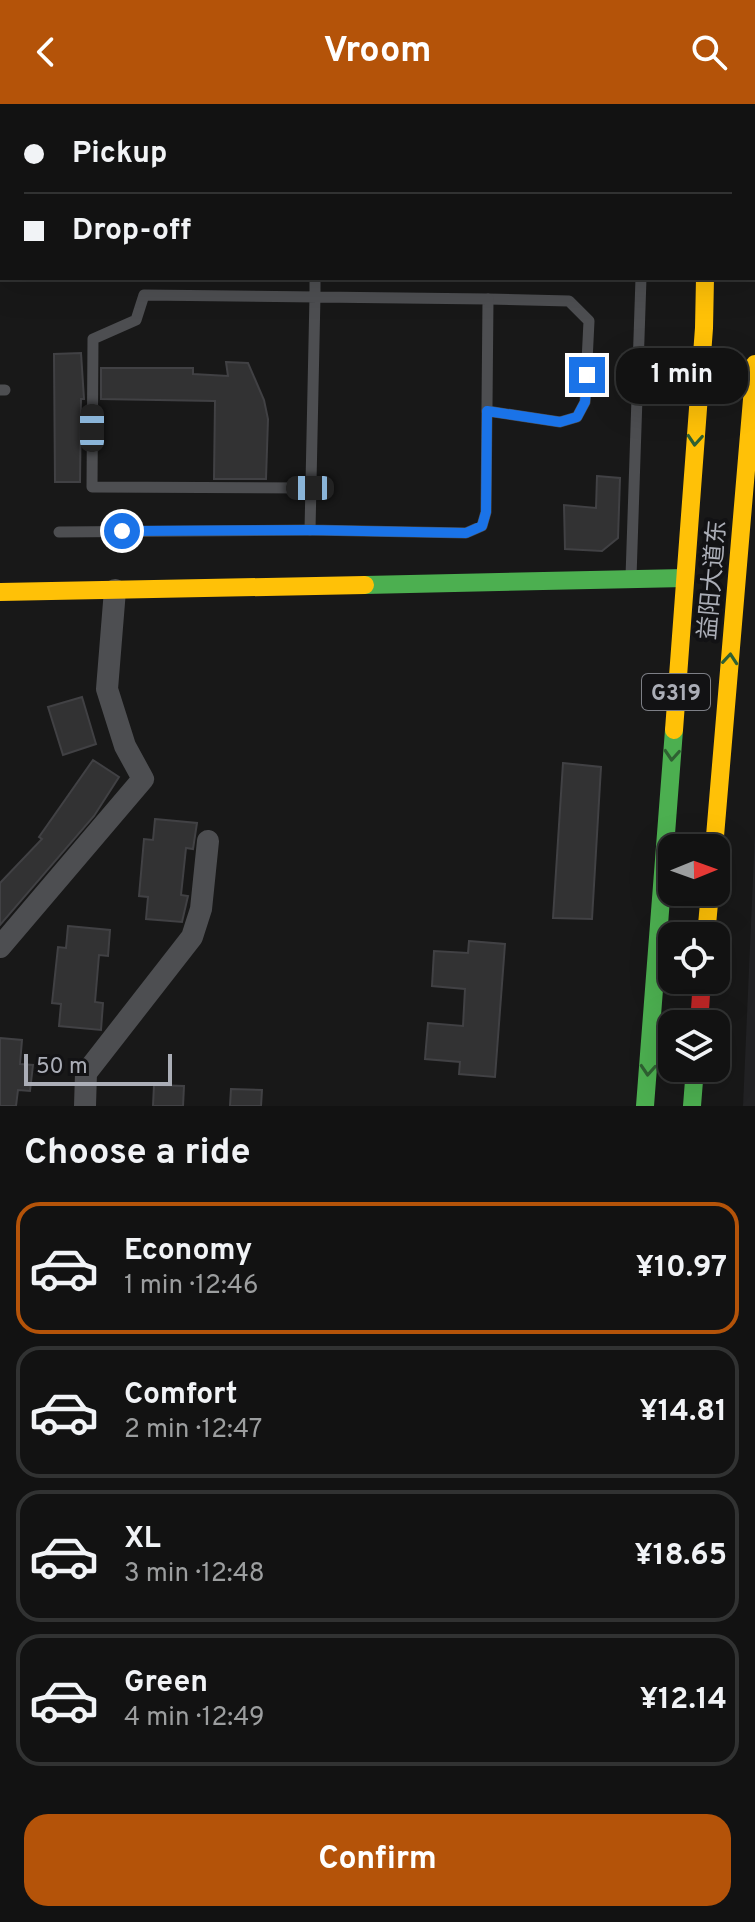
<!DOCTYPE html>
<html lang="en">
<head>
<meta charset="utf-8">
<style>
  :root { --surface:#121212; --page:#1f2020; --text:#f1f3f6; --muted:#9c9e9f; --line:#313232; --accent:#b45309 }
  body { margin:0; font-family:Overpass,"Noto Sans SC",sans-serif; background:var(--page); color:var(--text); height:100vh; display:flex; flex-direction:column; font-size:30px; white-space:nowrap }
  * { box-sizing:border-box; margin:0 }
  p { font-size:26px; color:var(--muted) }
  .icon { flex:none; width:44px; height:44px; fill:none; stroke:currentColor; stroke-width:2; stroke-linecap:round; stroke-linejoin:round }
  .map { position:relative; height:1002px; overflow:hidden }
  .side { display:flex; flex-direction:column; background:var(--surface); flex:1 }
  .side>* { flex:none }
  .top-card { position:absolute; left:0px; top:0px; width:756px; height:176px; box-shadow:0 8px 32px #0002,0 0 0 2px var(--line); display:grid; align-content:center; height:176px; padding:0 24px; background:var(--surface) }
  .needle { width:52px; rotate:89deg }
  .fabs { position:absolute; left:658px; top:730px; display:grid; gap:16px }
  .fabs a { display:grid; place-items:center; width:72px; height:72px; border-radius:16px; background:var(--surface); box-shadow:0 8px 32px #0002,0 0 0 2px var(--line); font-size:40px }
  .scale { position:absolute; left:24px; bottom:20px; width:148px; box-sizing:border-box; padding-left:8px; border:4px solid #abaeb7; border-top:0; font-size:22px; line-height:28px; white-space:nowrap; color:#abaeb7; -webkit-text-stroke:6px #121214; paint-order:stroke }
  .end { position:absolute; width:36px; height:36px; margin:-18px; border:10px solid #1a73e8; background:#fff; box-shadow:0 0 0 4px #fff }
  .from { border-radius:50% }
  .bubble { position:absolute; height:56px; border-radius:24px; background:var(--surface); box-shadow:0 8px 32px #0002,0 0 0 2px var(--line); font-size:26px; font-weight:700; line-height:56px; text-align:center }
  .car { position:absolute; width:24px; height:48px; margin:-24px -12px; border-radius:10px; box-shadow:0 0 6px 2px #0007; background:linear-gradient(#222 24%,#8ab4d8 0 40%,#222 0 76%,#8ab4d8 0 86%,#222 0) }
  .top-card b { display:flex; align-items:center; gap:28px; height:76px; font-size:30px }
  .top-card b+b { border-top:2px solid var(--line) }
  .top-card i { width:20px; height:20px; background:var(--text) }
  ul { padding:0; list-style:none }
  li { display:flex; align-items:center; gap:24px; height:132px; margin:0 16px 12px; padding:0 8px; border:4px solid var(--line); border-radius:24px }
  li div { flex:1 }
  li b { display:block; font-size:30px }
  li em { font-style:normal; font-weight:700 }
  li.active { border-color:var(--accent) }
  li>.icon { width:72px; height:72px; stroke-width:1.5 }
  h2 { padding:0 24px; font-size:36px; line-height:96px }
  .action { display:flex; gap:16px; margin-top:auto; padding:16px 24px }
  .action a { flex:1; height:92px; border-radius:24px; background:var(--accent); color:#fff; font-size:32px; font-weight:700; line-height:92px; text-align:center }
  header { display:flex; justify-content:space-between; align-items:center; height:104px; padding:0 24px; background:var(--accent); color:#fff; font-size:36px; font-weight:700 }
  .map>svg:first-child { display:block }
</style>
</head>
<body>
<header><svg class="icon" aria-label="back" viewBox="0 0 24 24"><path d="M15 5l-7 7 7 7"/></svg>Vroom<svg class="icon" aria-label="search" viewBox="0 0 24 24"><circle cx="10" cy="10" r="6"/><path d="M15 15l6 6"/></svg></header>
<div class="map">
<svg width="755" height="1002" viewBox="0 0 755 1002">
  <rect width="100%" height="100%" fill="#181818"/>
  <!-- built -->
  <path fill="#222224" d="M755,729V1002H743Z"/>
  <!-- building -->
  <g fill="#323233" stroke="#414144" stroke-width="2">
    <path d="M81,249L84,295H81L80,378H55L54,250Z"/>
    <path d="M226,258L248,259L264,296L268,315L266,375H214L215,297L101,295V264H193V270L228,272Z"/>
    <path d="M597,372L620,374L618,434L602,447L565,445L564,401L596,404Z"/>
    <path d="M82,593L96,640L63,651L48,603Z"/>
    <path d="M93,656L119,673L94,712L0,821V779L42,735L39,733Z"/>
    <path d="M563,659L601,663L592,815L553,814Z"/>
    <path d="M155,715L197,719L193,745L186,744L181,791L188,792L182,818L146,815L148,793L139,792L144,735L153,736Z"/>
    <path d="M68,822L110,826L108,852L99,851L95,898L103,899L101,926L59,922L61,900L52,899L58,843L66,844Z"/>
    <path d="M469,837L505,840L495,973L459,970L460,958L425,955L428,919L463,922L465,885L432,882L434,847L468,849Z"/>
    <path d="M0,934L22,936L20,960L33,961L30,987L18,986L16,1002H0Z"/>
    <path d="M154,981L184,982L183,1002H153Z"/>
    <path d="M231,985L262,986L261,1002H230Z"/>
  </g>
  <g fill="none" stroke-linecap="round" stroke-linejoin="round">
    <!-- lane -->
    <g stroke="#4d4e51" stroke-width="11">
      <path d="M0,286H5"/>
      <path d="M487,307L560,318L577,313L585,298L589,217L569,197L488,195"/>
      <path d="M310,384L92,383L93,235L136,216L144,191L488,195L486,408L482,422L466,429L310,426L315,191V174"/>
      <path d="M59,428L310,426"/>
      <path d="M631,473L641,174"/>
    </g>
    <!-- street -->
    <g stroke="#4d4e51" stroke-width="22">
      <path d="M0,843L143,675L125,642L107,585L115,486"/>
      <path d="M85,1002L86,969L192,833L201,805L208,737"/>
    </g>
    <!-- fast -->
    <g stroke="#4caf50" stroke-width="18">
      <path d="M365,481L685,474"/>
      <path d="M645,1002L674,626"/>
      <path d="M692,1002L695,964"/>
    </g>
    <!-- slow -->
    <g stroke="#ffc107" stroke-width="18">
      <path d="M320,0V2"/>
      <path d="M650,0L651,2"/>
      <path d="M754,67H755"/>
      <path d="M0,488L365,481"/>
      <path d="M674,626L704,224L705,174"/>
      <path d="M714,744L755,260"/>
      <path d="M706,832L710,788"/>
    </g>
    <!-- jam -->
    <g stroke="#c62828" stroke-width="18">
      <path d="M180,0L239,2"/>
      <path d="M699,920L702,876"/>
    </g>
  </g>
  <!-- one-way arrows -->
  <defs><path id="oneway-chevron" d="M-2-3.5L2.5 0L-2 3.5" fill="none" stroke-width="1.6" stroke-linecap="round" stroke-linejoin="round" transform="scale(2)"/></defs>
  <g stroke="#2f6032">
    <use href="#oneway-chevron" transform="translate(695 336) rotate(94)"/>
    <use href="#oneway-chevron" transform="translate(730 555) rotate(-85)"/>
    <use href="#oneway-chevron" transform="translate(672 651) rotate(94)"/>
    <use href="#oneway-chevron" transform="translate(648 966) rotate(94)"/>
  </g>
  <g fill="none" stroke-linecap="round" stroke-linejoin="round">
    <!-- route -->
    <path stroke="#1a73e8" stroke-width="10" d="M122,427L310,426L466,429L482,422L486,408L487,307L560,318L577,313L585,298L587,271"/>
  </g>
  <g text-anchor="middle" stroke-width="8" stroke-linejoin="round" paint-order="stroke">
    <!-- shield labels -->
    <rect fill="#121214" stroke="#7d7f86" stroke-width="2" x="642" y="570" width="68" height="36" rx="6"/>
    <g font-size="22" font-weight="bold" fill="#abaeb7">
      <text x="676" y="596">G319</text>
    </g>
    <!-- street labels -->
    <g font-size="24" fill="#abaeb7" stroke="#121214">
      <text transform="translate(712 476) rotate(-85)" y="8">益阳大道东</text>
    </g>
  </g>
</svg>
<div class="fabs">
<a><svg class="needle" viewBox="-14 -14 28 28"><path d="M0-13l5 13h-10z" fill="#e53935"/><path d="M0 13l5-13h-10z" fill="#9c9e9f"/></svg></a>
<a><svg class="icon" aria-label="locate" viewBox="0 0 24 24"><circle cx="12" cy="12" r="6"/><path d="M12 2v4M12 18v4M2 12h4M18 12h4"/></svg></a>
<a><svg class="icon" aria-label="layers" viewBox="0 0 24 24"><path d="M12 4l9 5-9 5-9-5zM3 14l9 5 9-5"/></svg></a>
</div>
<div class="scale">50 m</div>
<i class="end from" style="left:122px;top:427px"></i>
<i class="end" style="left:587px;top:271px"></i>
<div class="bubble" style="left:616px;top:244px;width:132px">1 min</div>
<i class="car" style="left:92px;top:324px;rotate:0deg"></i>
<i class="car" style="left:310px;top:384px;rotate:270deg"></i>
<div class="top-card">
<b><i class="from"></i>Pickup</b>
<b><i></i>Drop-off</b>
</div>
</div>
<section class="side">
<h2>Choose a ride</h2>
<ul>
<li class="active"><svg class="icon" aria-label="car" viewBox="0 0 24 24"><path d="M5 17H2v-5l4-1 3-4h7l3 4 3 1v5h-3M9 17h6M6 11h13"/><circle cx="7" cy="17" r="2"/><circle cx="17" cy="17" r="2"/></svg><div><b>Economy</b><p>1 min · 12:46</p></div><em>¥10.97</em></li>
<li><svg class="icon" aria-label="car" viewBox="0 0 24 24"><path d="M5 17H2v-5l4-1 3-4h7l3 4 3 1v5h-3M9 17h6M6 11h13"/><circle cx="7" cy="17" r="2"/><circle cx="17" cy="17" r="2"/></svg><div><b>Comfort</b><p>2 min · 12:47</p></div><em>¥14.81</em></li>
<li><svg class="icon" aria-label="car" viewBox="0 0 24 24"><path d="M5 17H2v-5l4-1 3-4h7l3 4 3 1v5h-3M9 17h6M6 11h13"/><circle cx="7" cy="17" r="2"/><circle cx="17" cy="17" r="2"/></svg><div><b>XL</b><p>3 min · 12:48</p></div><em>¥18.65</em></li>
<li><svg class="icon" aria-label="car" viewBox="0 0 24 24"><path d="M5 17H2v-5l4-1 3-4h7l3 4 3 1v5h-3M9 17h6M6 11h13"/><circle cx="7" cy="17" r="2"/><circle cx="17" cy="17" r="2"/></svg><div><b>Green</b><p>4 min · 12:49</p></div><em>¥12.14</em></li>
</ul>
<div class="action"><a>Confirm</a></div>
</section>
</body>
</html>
